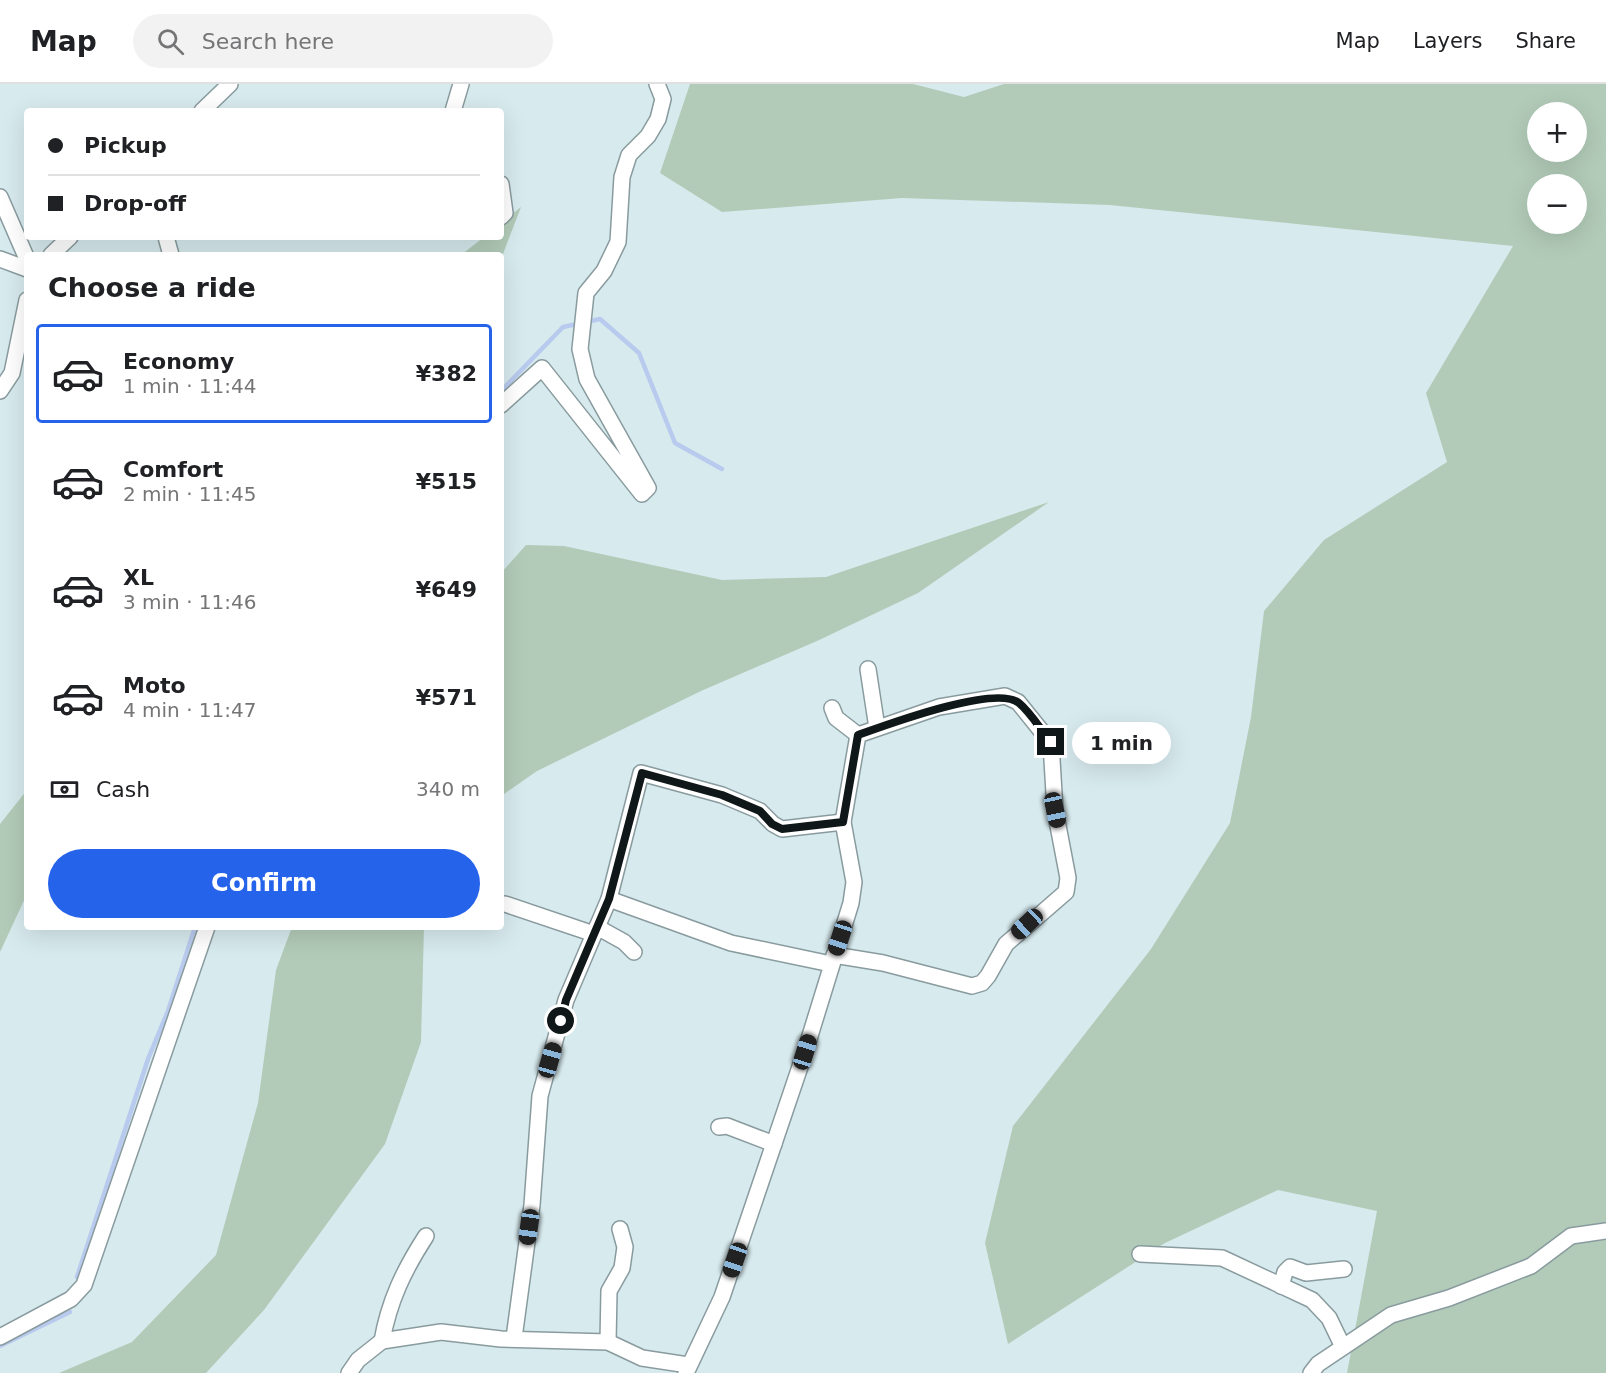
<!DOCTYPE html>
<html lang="en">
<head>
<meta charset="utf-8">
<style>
  :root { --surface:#fff; --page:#f2f2f2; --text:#202124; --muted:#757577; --line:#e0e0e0; --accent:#2563eb }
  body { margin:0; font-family:"DejaVu Sans",sans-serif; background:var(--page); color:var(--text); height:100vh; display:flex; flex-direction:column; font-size:22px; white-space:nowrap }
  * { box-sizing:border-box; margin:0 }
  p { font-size:20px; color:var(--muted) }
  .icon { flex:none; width:33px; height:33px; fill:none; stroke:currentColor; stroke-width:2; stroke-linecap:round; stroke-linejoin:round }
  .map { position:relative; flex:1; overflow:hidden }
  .side { position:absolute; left:24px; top:168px; width:480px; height:678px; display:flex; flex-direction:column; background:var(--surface); border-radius:6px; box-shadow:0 6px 24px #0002 }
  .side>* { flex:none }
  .banner { position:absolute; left:24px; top:24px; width:480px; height:132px; border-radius:6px; box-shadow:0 6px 24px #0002; display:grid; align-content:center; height:132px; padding:0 24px; background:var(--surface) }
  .fabs { position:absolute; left:1527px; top:18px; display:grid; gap:12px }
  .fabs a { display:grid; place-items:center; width:60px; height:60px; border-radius:50%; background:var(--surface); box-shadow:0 6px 24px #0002; font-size:30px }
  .end { position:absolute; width:27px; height:27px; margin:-14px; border:8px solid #101718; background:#fff; box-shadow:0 0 0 3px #fff }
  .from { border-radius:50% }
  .bubble { position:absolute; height:42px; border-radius:21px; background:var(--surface); box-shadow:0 6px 24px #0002; font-size:20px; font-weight:700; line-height:42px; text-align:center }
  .car { position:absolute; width:18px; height:36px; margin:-18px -9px; border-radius:8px; box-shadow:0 0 4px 2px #0007; background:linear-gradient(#222 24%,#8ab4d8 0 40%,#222 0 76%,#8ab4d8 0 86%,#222 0) }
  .banner b { display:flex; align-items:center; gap:21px; height:57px; font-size:22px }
  .banner b+b { border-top:2px solid var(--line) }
  .banner i { width:15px; height:15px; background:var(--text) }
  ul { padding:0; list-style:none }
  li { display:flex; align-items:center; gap:18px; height:99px; margin:0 12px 9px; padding:0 12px; border:3px solid transparent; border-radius:6px }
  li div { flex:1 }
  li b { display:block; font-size:22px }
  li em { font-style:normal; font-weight:700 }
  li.on { border-color:var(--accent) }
  li>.icon { width:54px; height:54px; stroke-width:1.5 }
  h2 { padding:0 24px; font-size:27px; line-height:72px }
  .pay { display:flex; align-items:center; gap:15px; height:66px; padding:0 24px; font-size:22px }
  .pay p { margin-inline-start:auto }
  .cta { display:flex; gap:12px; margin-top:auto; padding:12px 24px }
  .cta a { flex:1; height:69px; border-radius:36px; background:var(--accent); color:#fff; font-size:24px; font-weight:700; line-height:69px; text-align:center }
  header { display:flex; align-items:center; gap:36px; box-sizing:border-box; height:84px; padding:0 30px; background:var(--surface); border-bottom:2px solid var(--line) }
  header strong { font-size:28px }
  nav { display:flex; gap:33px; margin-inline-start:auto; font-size:21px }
  .search { width:420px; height:54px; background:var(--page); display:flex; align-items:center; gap:15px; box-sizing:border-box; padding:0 21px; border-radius:33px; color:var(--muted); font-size:22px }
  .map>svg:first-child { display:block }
</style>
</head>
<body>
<header>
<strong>Map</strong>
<div class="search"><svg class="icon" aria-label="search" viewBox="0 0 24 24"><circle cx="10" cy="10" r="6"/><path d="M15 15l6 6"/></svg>Search here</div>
<nav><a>Map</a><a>Layers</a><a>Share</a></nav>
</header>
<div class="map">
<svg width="1606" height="1289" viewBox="0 0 1606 1289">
  <rect width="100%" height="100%" fill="#d7eaee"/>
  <!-- green -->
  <g fill="#b2cbb8" fill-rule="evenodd">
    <path d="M690,0H913L964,13L1004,0H1606V1289H1347L1377,1127L1278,1106L1165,1159L1008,1260L985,1159L1013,1042L1151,865L1230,739L1251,633L1264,527L1324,456L1447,378L1426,309L1513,162L1110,121L902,114L722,128L660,89ZM1538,28H1576V68H1538ZM1538,100H1576V140H1538Z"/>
    <path d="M521,123L501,175V171H461L484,153H501V139Z"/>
    <path d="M1049,418L918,509L817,557L701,607L537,687L501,712V489L526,461L564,462L722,496L826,493Z"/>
    <path d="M27,706V810L0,868V740Z"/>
    <path d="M292,843H424L421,958L385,1060L264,1226L206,1289H59L132,1258L216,1171L258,1019L276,886Z"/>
  </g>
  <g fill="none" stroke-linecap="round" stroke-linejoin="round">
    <!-- stream -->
    <g stroke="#b8caed" stroke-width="4.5">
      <path d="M501,307L563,243L600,235L639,269L675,359L722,385"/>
      <path d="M77,1193L148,975L168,927L195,843"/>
      <path d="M0,1262L70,1228"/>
    </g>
    <!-- minor casing -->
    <g stroke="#899b9e" stroke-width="18">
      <g id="minor">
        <path d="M202,27L230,0"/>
        <path d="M453,27L461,0"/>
        <path d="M501,100L505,129L501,133"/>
        <path d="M0,113L27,175"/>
        <path d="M166,153L171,171"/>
        <path d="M51,171L70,153"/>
        <path d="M0,175L27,185"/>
        <path d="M0,307L12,289L27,216"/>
        <path d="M501,321L542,284L642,410L648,404L587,295L580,265L586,209L604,187L618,158L622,93L629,71L648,52L658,35L663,15L657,0"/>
        <path d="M868,585L877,644"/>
        <path d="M832,624L836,634L858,651"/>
        <path d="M609,815L731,859L831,880"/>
        <path d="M505,820L594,850"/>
        <path d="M597,843L624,858L634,868"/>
        <path d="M834,871L883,879L972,902L982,899L988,892L1006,860L1066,808L1068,794L1055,726L1051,659L1018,618L1005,612L939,623L858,651L843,738"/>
        <path d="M719,1043L727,1042L774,1060"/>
        <path d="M1140,1170L1222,1174L1312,1216L1329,1234L1343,1263"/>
        <path d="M1281,1202L1285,1188L1290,1183L1306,1189L1344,1185"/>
        <path d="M0,1253L71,1215L84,1201L207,843"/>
        <path d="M514,1254L532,1121L540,1012L566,916L609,815L641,689L722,711L760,727L773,740L782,745L843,738L854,798L851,819L805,968L722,1213L686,1289"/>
        <path d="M382,1257C389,1217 404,1186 426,1152"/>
        <path d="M608,1258L609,1207L622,1184L625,1163L620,1145"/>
        <path d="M349,1289L358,1276L382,1257L441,1248L501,1255L608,1258L642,1274L688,1281"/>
        <path d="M1311,1289L1318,1280L1391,1231L1449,1214L1531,1182L1571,1152L1606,1147"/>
      </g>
    </g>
    <!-- minor -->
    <use href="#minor" stroke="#fff" stroke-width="15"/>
  </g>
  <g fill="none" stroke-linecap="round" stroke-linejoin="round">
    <!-- route -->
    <path stroke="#101718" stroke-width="8" d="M561,937L566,916L609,815L642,689L722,711L760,727L772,740L782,745L843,738L858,651C886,641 996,600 1019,619C1031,629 1041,646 1051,658"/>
  </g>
</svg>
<div class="fabs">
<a>+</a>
<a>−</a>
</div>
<i class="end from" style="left:561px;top:937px"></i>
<i class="end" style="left:1051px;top:658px"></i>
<div class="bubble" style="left:1072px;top:638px;width:99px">1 min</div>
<i class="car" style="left:1055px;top:726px;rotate:168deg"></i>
<i class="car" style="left:1027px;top:840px;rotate:227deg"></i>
<i class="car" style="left:840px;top:854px;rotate:198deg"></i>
<i class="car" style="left:805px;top:968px;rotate:17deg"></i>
<i class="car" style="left:550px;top:976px;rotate:16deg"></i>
<i class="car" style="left:529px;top:1143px;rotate:188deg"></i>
<i class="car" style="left:735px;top:1176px;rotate:199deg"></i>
<div class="banner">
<b><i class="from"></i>Pickup</b>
<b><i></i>Drop-off</b>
</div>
<section class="side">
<h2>Choose a ride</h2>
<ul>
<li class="on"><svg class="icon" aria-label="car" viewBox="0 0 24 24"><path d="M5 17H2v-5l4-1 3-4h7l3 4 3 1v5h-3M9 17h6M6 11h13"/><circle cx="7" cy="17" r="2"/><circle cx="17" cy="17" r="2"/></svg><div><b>Economy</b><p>1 min · 11:44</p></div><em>¥382</em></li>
<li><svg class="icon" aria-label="car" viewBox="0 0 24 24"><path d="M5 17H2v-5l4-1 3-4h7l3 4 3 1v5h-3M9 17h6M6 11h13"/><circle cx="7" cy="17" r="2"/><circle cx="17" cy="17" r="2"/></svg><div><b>Comfort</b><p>2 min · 11:45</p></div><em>¥515</em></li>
<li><svg class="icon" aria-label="car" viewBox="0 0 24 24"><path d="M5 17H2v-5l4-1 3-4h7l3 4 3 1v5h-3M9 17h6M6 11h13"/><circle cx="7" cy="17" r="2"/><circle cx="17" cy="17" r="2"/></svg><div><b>XL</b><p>3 min · 11:46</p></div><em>¥649</em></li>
<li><svg class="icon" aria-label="car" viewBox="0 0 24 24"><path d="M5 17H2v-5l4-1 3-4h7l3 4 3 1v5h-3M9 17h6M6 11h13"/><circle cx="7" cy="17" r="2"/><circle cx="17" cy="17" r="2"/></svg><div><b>Moto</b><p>4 min · 11:47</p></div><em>¥571</em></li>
</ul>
<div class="pay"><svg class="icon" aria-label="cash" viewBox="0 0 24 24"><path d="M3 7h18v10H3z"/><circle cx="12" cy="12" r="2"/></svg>Cash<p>340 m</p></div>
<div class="cta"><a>Confirm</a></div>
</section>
</div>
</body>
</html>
